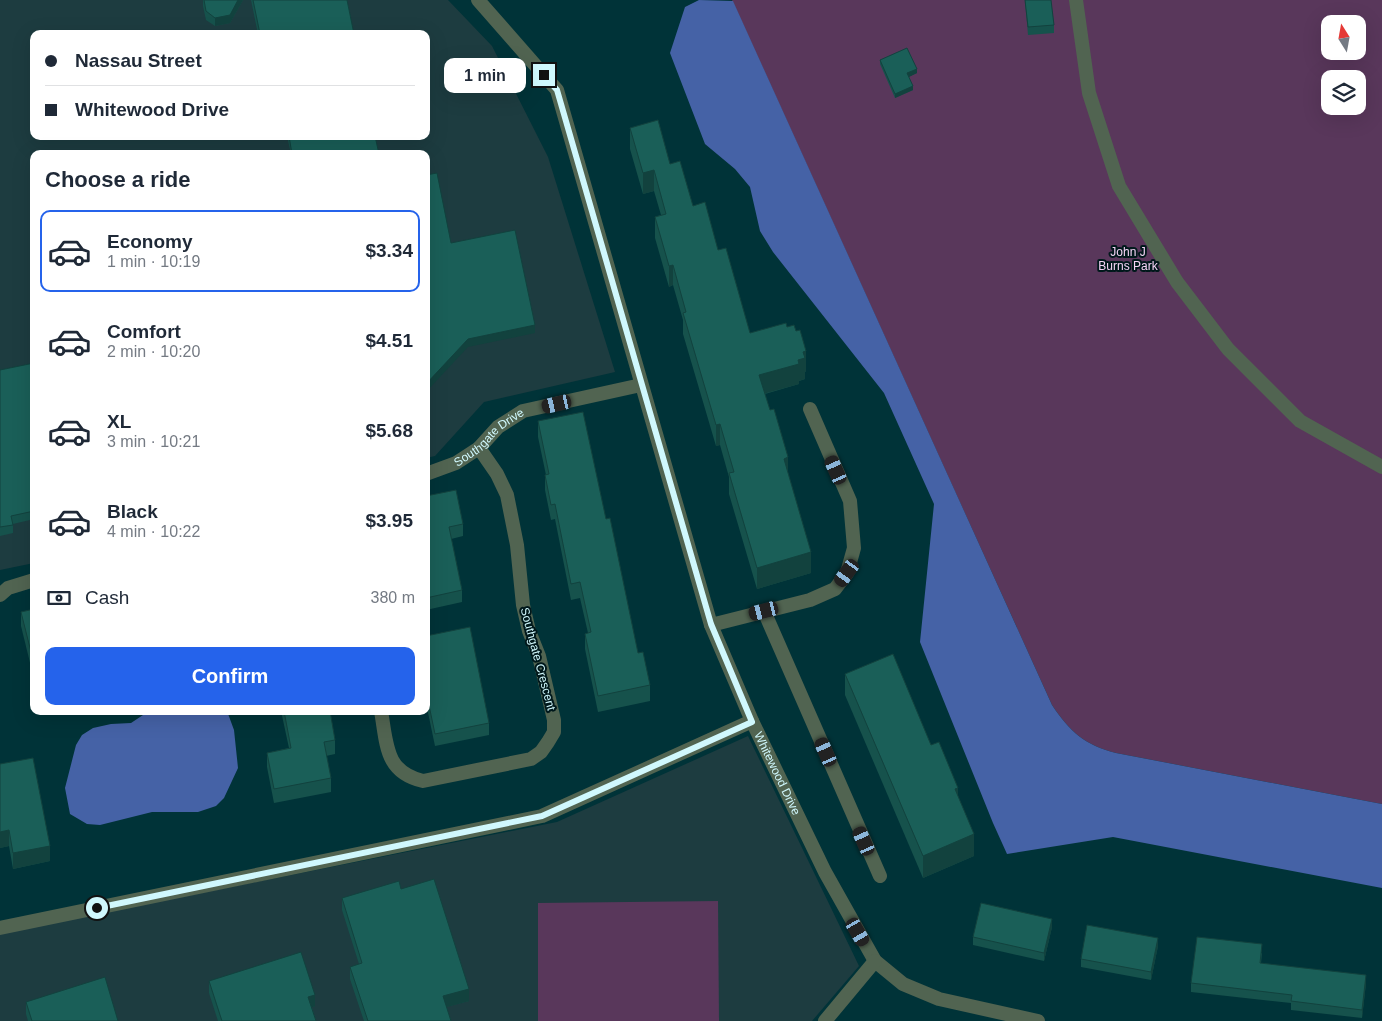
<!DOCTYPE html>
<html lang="en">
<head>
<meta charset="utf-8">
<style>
  :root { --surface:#fff; --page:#f6f6f7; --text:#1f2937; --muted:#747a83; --line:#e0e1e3; --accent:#2563eb }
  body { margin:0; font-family:Arial,sans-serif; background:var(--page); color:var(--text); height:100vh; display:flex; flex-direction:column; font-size:19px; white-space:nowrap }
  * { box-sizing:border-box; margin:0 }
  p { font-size:16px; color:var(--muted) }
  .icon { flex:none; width:28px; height:28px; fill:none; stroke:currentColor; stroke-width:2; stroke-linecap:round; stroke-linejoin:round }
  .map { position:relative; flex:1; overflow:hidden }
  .details { position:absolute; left:30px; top:150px; width:400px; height:565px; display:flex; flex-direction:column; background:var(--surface); border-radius:10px; box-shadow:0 5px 20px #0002 }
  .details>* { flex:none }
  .guide { position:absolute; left:30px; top:30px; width:400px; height:110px; border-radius:10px; box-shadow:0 5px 20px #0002; display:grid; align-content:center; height:110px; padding:0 15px; background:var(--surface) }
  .needle { width:32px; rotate:349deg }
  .tools { position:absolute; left:1321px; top:15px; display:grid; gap:10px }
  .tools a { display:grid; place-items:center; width:45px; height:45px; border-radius:10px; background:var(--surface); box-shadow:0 5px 20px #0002; font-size:25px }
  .end { position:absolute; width:22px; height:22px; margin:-11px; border:6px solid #d0f8fd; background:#111; box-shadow:0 0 0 2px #111 }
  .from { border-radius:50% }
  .bubble { position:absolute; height:35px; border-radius:10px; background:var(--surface); box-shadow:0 5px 20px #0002; font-size:16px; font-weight:800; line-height:35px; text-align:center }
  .car { position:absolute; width:15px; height:30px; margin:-15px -8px; border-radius:6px; box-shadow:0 0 4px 1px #0007; background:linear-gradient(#222 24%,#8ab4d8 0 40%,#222 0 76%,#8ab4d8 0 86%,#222 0) }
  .guide b { display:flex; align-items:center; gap:18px; height:48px; font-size:19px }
  .guide b+b { border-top:1px solid var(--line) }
  .guide i { width:12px; height:12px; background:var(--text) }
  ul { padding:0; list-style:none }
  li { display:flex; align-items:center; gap:15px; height:82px; margin:0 10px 8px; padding:0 5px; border:2px solid transparent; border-radius:10px }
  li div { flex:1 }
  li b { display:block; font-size:19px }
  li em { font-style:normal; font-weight:800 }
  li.active { border-color:var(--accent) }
  li>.icon { width:45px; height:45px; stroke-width:1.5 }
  h2 { padding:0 15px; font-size:22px; line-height:60px }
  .pay { display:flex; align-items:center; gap:12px; height:55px; padding:0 15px; font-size:19px }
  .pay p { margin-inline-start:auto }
  .cta { display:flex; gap:10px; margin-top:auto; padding:10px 15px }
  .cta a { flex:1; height:58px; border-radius:10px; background:var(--accent); color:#fff; font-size:20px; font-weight:800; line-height:58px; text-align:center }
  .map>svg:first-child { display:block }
</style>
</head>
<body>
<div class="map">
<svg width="1382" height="1021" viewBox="0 0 1382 1021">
  <rect width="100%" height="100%" fill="#003338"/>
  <!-- built -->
  <g fill="#1d3c40" fill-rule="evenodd">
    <path d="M0,0H448L492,46L548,157L615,372L484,402L435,456L426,458V154H34V563L0,570ZM34,34H426V136H34Z"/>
    <path d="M748,736L859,966L812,1021H0V933L557,822Z"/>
  </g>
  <!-- green -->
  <g fill="#59375b" fill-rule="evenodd">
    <path d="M732,0H1382V804L1116,753C1085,745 1070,732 1052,705ZM1330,24H1358V51H1330ZM1330,79H1358V106H1330Z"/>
    <path d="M718,901L719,1021H538V903Z"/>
  </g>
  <!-- water -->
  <g fill="#4562a6">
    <path d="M699,0L733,1L1052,705C1070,732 1085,745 1116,753L1382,804V888L1113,837L1007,854L993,823L920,642L934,504L884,393L773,252L760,231L750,187L735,169L705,144L670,53L685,7Z"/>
    <path d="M149,711H227L234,730L238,768L224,798L216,806L198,812H152L100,825L87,824L70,814L65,788L76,745L82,735L93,728L111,724L131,723Z"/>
  </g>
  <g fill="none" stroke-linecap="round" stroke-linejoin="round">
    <!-- minor -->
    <g stroke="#516451" stroke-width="14">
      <path id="s1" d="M478,0L557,90L711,625L752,721L825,872L875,961L903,984L939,999L1038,1021"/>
      <path d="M1076,0L1089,93L1119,186L1177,282L1228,349L1300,421L1382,467"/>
      <path id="s2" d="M426,474L456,463L479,448L498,427L523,411L641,385"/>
      <path d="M0,595L8,588L34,580"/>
      <path d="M764,611L880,876"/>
      <path d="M711,625L810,600L835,589L847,573L854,548L850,501L810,409"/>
      <path d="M381,711C387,745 385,772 423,781L531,759L541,752L548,742L554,732V720L539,656L529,631L523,605L517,545L507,495L497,474L479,448"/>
      <path d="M0,928L542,816L752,721"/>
      <path d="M825,1021L875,961"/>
    </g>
  </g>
  <!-- wall -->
  <g fill="#16524c">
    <path d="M203,0H243L230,23L215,26L206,20L203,6Z"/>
    <path d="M251,0H347L354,34H258Z"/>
    <path d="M1025,0L1054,25V33L1028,35Z"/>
    <path d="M880,60L917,73L908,77L913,90L895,98L880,64Z"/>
    <path d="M630,128L670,164L718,250L750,333L787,327L806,371L805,372V379L799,381V384L765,394L788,473L811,573L757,589L729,494V477L720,445L716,446L683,334V320L673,285L669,287L655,238V217L661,215L654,191L643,194L630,149Z"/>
    <path d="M287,136H375L379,154H291Z"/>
    <path d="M34,363V519L13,524V533L0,536V370Z"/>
    <path d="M538,421L606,519L638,653L650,685V701L598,712L585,649V634L588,633L580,598L571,600L555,519L551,520L545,490V475H546L538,437Z"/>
    <path d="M426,496L463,524V536L451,539L462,590V602L426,610Z"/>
    <path d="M34,609V679L21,626V612Z"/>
    <path d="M426,636L489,723V735L435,746L426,703Z"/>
    <path d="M845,674L931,745L958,797L974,856L923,878L845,695Z"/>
    <path d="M281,711H330L335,740V754L326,756L331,778V792L274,803L267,767V753L289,748Z"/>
    <path d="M0,764L50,861L13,869L9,846L0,848Z"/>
    <path d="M401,889L469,1001L446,1007L451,1021H364L350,979V967L359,964L342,910V898Z"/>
    <path d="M1052,927L1044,961L973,945V937Z"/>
    <path d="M1158,946L1151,980L1081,967V959Z"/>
    <path d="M1262,953L1261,963L1366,983L1362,1018L1291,1010V1003L1191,992V983Z"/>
    <path d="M209,981L315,1006L312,1007L316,1021H218L209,993Z"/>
    <path d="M26,1002L118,1021H28L26,1014Z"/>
  </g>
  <!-- shaded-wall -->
  <g fill="#12423e">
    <path d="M238,0H243L230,23L215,26V18Z"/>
    <path d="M917,69V73L907,78V73Z"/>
    <path d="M913,86V90L895,98V94Z"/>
    <path d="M654,170V191L643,194V173Z"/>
    <path d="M673,265V285L669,287V266Z"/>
    <path d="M535,325V333L468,347L426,392V384L468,339Z"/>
    <path d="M806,351V371L805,372V379L799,381V384L759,395V375L798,360L803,352Z"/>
    <path d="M720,424V445L716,446V425Z"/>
    <path d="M788,457V478L784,459Z"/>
    <path d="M811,552V573L757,589V568Z"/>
    <path d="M958,788V809L955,789Z"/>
    <path d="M9,830V846L0,848V832Z"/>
    <path d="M974,834V856L923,878V856Z"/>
    <path d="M50,846V861L13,869V853Z"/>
    <path d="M1052,919V927L1044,961V953Z"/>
    <path d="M1158,938V946L1151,980V972Z"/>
    <path d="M1366,975V983L1362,1018V1010Z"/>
    <path d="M469,989V1001L443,1008V996Z"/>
    <path d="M315,995V1006L308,1009V997Z"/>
  </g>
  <!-- building -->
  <g fill="#1a5f58" stroke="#12423e">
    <path d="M204,0H238L230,15L215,18L206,11Z"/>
    <path d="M253,0H347L354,34H260Z"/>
    <path d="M1025,0H1051L1054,25L1028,27Z"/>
    <path d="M907,48L917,69L907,73L913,86L895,94L880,60Z"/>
    <path d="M658,120L670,164L680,161L693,206L705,202L718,250L726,248L750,333L786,323L787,327L794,325L796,331L800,330L806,351L803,352L805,358L798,360L799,364L759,375L770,410L774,409L788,457L784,459L811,552L757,568L729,473L734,472L720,424L716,425L683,313L686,312L673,265L669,266L655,217L666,214L654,170L643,173L630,128Z"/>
    <path d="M289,136H375L379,154H292Z"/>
    <path d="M437,173L451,243L515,230L535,325L468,339L426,384V175Z"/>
    <path d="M34,363V511L11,516L13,525L0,527V370Z"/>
    <path d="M583,412L606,519L610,518L638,653L643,652L650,685L598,696L585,634L591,632L580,582L571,584L555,504L551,505L545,475L549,474L538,421Z"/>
    <path d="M456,490L463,524L449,527L462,590L426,598V496Z"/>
    <path d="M34,609V664L21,612Z"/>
    <path d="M470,627L489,723L435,734L426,691V636Z"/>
    <path d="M893,654L931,745L939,742L958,788L955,789L974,834L923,856L845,674Z"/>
    <path d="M284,711H330L335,740L324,742L331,778L274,789L267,753L291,748Z"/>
    <path d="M33,758L50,846L13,853L9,830L0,832V764Z"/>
    <path d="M434,879L469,989L443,996L451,1021H368L350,967L362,963L342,898L399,881L401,889Z"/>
    <path d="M981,903L1052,919L1044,953L973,937Z"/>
    <path d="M1087,925L1158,938L1151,972L1081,959Z"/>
    <path d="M1197,937L1262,944L1260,963L1366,975L1362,1010L1291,1001L1292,995L1191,983Z"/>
    <path d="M301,952L315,995L308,997L316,1021H222L209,981Z"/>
    <path d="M105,977L118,1021H32L26,1002Z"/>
  </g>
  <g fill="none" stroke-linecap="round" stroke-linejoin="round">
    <!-- route -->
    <path stroke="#d0f8fd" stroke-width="6" d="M97,908L542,816L752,722L711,624L557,90L544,75"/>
  </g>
  <g text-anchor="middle" stroke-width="4" stroke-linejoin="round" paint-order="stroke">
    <!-- park labels -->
    <g font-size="12" fill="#f5d4f6" stroke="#00181b">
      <text x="1128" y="256">John J<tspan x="1128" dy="14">Burns Park</tspan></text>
    </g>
    <!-- street labels -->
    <g font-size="12" fill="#d0f8fd" stroke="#00181b">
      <text dy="4" stroke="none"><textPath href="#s2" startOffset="74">Southgate Drive</textPath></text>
      <text transform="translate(538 659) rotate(75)" y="4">Southgate Crescent</text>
      <text dy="4" stroke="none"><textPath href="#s1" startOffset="839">Whitewood Drive</textPath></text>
    </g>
  </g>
</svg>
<div class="tools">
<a><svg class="needle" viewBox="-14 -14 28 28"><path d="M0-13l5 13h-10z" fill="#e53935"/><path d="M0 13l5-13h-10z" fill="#747a83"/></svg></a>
<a><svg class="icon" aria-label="layers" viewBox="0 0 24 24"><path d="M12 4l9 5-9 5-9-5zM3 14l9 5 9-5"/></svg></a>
</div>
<i class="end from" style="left:97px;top:908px"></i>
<i class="end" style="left:544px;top:75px"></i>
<div class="bubble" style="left:444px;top:58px;width:82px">1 min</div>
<i class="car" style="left:557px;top:404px;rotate:257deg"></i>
<i class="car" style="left:836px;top:470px;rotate:336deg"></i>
<i class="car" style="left:847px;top:573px;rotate:216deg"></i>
<i class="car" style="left:764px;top:611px;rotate:256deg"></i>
<i class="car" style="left:826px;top:752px;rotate:336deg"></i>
<i class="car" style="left:864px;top:841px;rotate:336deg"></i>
<i class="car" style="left:858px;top:932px;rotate:150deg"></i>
<div class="guide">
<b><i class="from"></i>Nassau Street</b>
<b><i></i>Whitewood Drive</b>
</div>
<section class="details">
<h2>Choose a ride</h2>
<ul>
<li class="active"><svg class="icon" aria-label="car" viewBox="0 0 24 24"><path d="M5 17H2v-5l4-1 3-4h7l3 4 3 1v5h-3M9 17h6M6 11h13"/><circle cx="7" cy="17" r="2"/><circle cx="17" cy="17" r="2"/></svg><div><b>Economy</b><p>1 min · 10:19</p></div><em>$3.34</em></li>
<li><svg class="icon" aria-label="car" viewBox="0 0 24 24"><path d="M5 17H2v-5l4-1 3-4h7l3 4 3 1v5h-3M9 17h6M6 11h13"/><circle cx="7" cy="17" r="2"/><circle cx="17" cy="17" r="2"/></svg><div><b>Comfort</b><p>2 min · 10:20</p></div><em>$4.51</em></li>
<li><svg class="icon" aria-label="car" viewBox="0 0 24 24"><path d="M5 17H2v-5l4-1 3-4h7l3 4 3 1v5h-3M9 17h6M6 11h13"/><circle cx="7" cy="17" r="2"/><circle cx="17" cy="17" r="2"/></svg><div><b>XL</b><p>3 min · 10:21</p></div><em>$5.68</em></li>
<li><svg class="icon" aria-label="car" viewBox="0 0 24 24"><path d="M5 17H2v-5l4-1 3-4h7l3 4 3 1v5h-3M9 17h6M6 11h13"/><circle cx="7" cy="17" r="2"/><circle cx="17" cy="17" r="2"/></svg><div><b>Black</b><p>4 min · 10:22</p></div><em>$3.95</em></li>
</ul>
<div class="pay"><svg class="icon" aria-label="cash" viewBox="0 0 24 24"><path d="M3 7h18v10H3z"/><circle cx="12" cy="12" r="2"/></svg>Cash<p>380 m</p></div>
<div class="cta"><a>Confirm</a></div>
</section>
</div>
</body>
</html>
